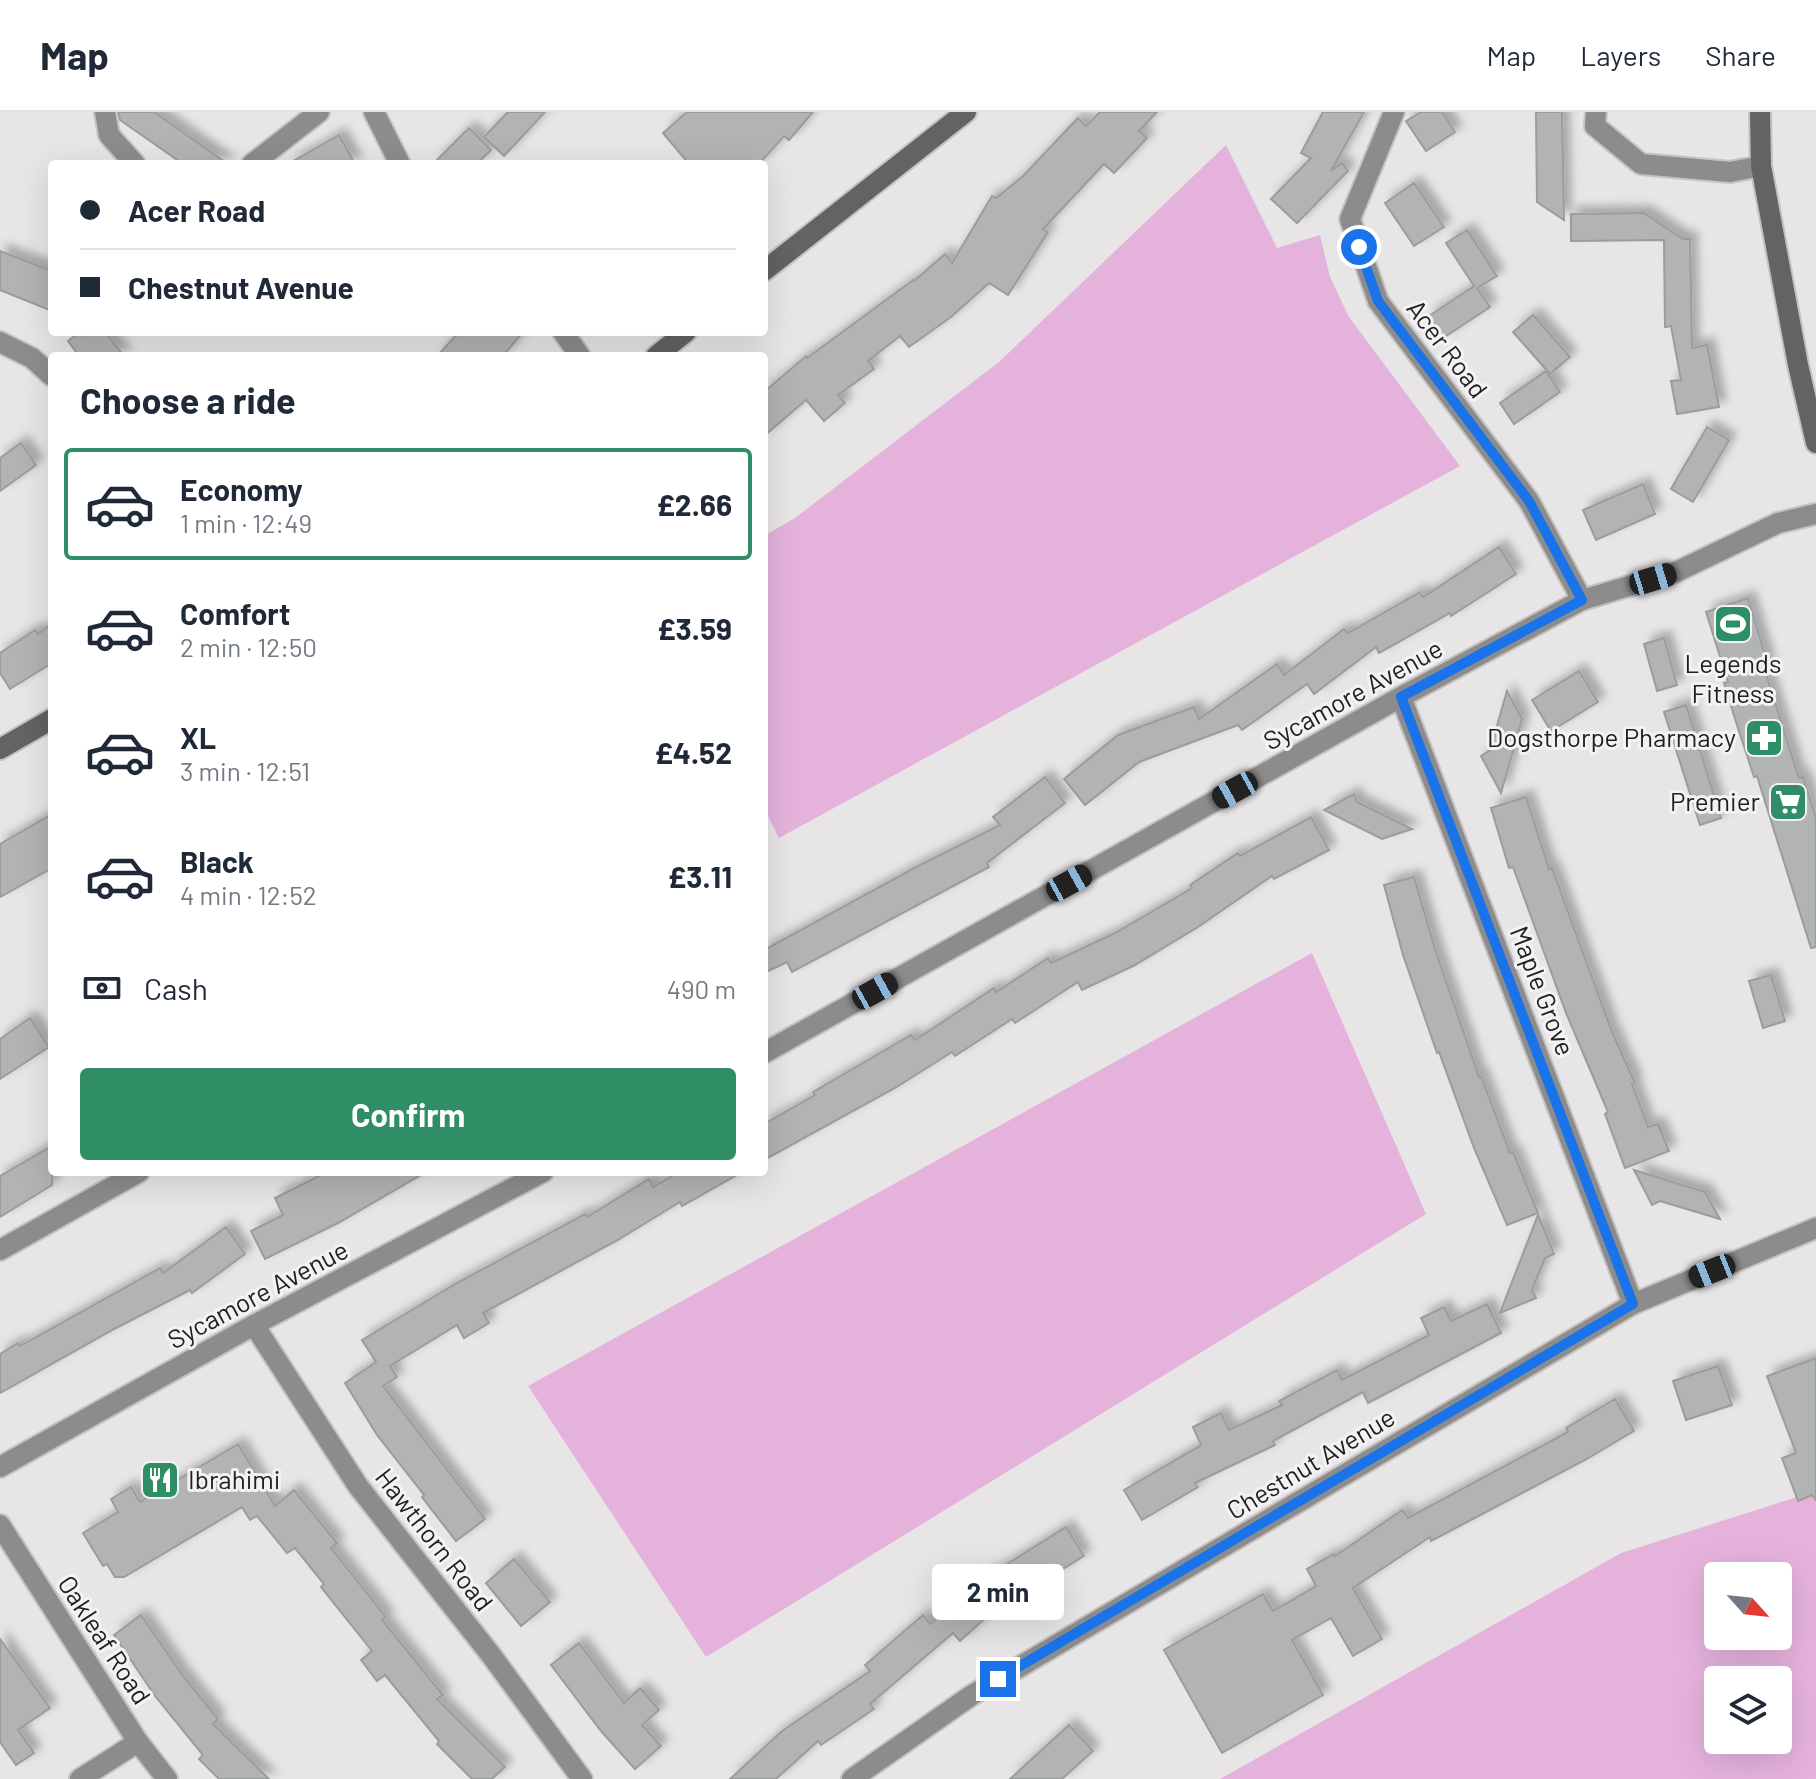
<!DOCTYPE html>
<html lang="en">
<head>
<meta charset="utf-8">
<style>
  :root { --surface:#fff; --page:#f2f2f3; --text:#1f2937; --muted:#747a83; --line:#e0e1e3; --accent:#308e66 }
  body { margin:0; font-family:Barlow,sans-serif; background:var(--page); color:var(--text); height:100vh; display:flex; flex-direction:column; font-size:30px; white-space:nowrap }
  * { box-sizing:border-box; margin:0 }
  p { font-size:26px; color:var(--muted) }
  .icon { flex:none; width:44px; height:44px; fill:none; stroke:currentColor; stroke-width:2; stroke-linecap:round; stroke-linejoin:round }
  .map { position:relative; flex:1; overflow:hidden }
  .drawer { position:absolute; left:48px; top:240px; width:720px; height:824px; display:flex; flex-direction:column; background:var(--surface); border-radius:8px; box-shadow:0 8px 32px #0002 }
  .drawer>* { flex:none }
  .guide { position:absolute; left:48px; top:48px; width:720px; height:176px; border-radius:8px; box-shadow:0 8px 32px #0002; display:grid; align-content:center; height:176px; padding:0 32px; background:var(--surface) }
  .needle { width:52px; rotate:117deg }
  .controls { position:absolute; left:1704px; top:1450px; display:grid; gap:16px }
  .controls a { display:grid; place-items:center; width:88px; height:88px; border-radius:8px; background:var(--surface); box-shadow:0 8px 32px #0002; font-size:40px }
  .end { position:absolute; width:36px; height:36px; margin:-18px; border:10px solid #1a73e8; background:#fff; box-shadow:0 0 0 4px #fff }
  .from { border-radius:50% }
  .bubble { position:absolute; height:56px; border-radius:8px; background:var(--surface); box-shadow:0 8px 32px #0002; font-size:26px; font-weight:700; line-height:56px; text-align:center }
  .car { position:absolute; width:24px; height:48px; margin:-24px -12px; border-radius:10px; box-shadow:0 0 6px 2px #0007; background:linear-gradient(#222 24%,#8ab4d8 0 40%,#222 0 76%,#8ab4d8 0 86%,#222 0) }
  .guide b { display:flex; align-items:center; gap:28px; height:76px; font-size:30px }
  .guide b+b { border-top:2px solid var(--line) }
  .guide i { width:20px; height:20px; background:var(--text) }
  ul { padding:0; list-style:none }
  li { display:flex; align-items:center; gap:24px; height:112px; margin:0 16px 12px; padding:0 16px; border:4px solid transparent; border-radius:8px }
  li div { flex:1 }
  li b { display:block; font-size:30px }
  li em { font-style:normal; font-weight:700 }
  li.active { border-color:var(--accent) }
  li>.icon { width:72px; height:72px; stroke-width:1.5 }
  h2 { padding:0 32px; font-size:36px; line-height:96px }
  .pay { display:flex; align-items:center; gap:20px; height:88px; padding:0 32px; font-size:30px }
  .pay p { margin-inline-start:auto }
  .action { display:flex; gap:16px; margin-top:auto; padding:16px 32px }
  .action a { flex:1; height:92px; border-radius:8px; background:var(--accent); color:#fff; font-size:32px; font-weight:700; line-height:92px; text-align:center }
  header { display:flex; align-items:center; gap:48px; box-sizing:border-box; height:112px; padding:0 40px; background:var(--surface); border-bottom:2px solid var(--line) }
  header strong { font-size:38px }
  nav { display:flex; gap:44px; margin-inline-start:auto; font-size:28px }
  .map>svg:first-child { display:block }
</style>
</head>
<body>
<header>
<strong>Map</strong>
<nav><a>Map</a><a>Layers</a><a>Share</a></nav>
</header>
<div class="map">
<svg width="1816" height="1667" viewBox="0 0 1816 1667">
  <defs>
    <filter id="shadow"><feDropShadow dx="7" dy="-7" stdDeviation="4" flood-color="#0004"/></filter>
  </defs>
  <rect width="100%" height="100%" fill="#e8e5e7"/>
  <!-- green -->
  <g fill="#e5b2dc" fill-rule="evenodd">
    <path d="M1226,33L1277,136L1320,123L1330,165L1349,205L1460,354L779,726L764,696V424L795,406L999,250Z"/>
    <path d="M1312,841L1426,1102L706,1545L528,1274Z"/>
    <path d="M1816,1379V1667H1220L1621,1441ZM1718,1464H1778V1524H1718ZM1718,1568H1778V1628H1718Z"/>
  </g>
  <!-- building -->
  <g fill="#b1b4b2" stroke="#999d9b" stroke-width="2" filter="url(#shadow)">
    <path d="M118,0H154L228,52H183L120,8Z"/>
    <path d="M508,0H545L504,44L484,25Z"/>
    <path d="M687,0H813L789,28L784,24L759,52H689L663,21Z"/>
    <path d="M1100,0H1157L1139,19L1147,26L1114,61L1104,52L1043,117L1048,120L1008,183L989,171L951,205L909,235L900,224L868,249L874,257L838,283L845,291L824,309L806,288L764,324V280L806,244L807,246L913,168L914,169L945,142L952,151L992,84L996,86L1023,64L1078,6L1086,14Z"/>
    <path d="M1323,0H1364L1331,59L1342,51L1348,59L1297,111L1271,87L1311,46L1301,41Z"/>
    <path d="M1421,0H1442L1455,20L1426,39L1406,9Z"/>
    <path d="M1536,0H1562L1564,108L1537,90Z"/>
    <path d="M469,16L491,38L477,52H433Z"/>
    <path d="M339,23L355,52H288Z"/>
    <path d="M1414,71L1444,115L1414,134L1385,91Z"/>
    <path d="M1644,101L1683,127H1690L1692,236L1707,233L1719,295L1677,302L1671,269L1681,268L1671,214L1665,215L1664,128L1571,129V102Z"/>
    <path d="M1467,118L1497,164L1477,176L1490,195L1443,226L1429,204L1474,174L1446,131Z"/>
    <path d="M0,139L52,159V199L0,178Z"/>
    <path d="M1533,203L1570,245L1550,262L1513,220Z"/>
    <path d="M80,220H105L124,244H79L68,229Z"/>
    <path d="M459,220H523L503,244H437Z"/>
    <path d="M1546,259L1560,280L1514,312L1500,291Z"/>
    <path d="M1707,315L1729,328L1693,390L1671,377Z"/>
    <path d="M21,331L36,353L0,379V346Z"/>
    <path d="M1643,372L1655,402L1596,428L1583,398Z"/>
    <path d="M1499,435L1516,462L1451,504L1450,501L1379,541L1376,535L1314,582L1307,572L1242,618L1238,613L1139,650L1085,693L1064,667L1118,623L1194,595L1199,607L1277,552L1284,563L1344,517L1348,521L1420,480L1423,485Z"/>
    <path d="M1748,486L1768,553L1764,555L1789,635L1799,666L1803,665L1816,707V835L1811,836L1757,664L1754,665L1736,610L1724,571L1728,570L1706,500Z"/>
    <path d="M52,511V551L10,577L0,561V541L35,518L38,522Z"/>
    <path d="M1664,526L1677,573L1657,579L1644,532Z"/>
    <path d="M1579,559L1598,590L1551,619L1532,588Z"/>
    <path d="M1507,579L1522,607L1501,681L1481,644L1490,638Z"/>
    <path d="M1686,593L1721,706L1700,713L1664,600Z"/>
    <path d="M1045,665L1065,691L987,751L989,755L792,860L787,850L764,861V838L916,755L1000,713L993,705Z"/>
    <path d="M1354,682L1357,690L1412,717L1382,727L1324,698Z"/>
    <path d="M1526,685L1549,757L1552,756L1612,920L1635,971L1632,972L1648,1015L1658,1012L1669,1039L1625,1056L1605,1002L1608,1000L1566,901L1513,755L1509,756L1491,696Z"/>
    <path d="M52,702V756L0,785V732Z"/>
    <path d="M1311,705L1329,738L1274,767L1272,764L1198,815L1135,853L1082,878L1078,870L1015,911L1012,907L955,944L952,940L895,976L764,1048V1012L815,983L813,980L911,923L915,928L994,876L996,880L1048,846L1051,851L1115,821L1192,776L1190,773L1238,741L1240,744Z"/>
    <path d="M1414,765L1435,837L1479,965L1481,964L1510,1041L1513,1040L1538,1101L1507,1113L1474,1036L1439,940L1437,941L1403,843L1384,773Z"/>
    <path d="M1771,863L1785,909L1763,916L1749,869Z"/>
    <path d="M30,906L49,935L0,967V927Z"/>
    <path d="M52,1034V1073L0,1105V1064Z"/>
    <path d="M1634,1058L1705,1080L1720,1107L1660,1089L1652,1093Z"/>
    <path d="M327,1060H426L338,1111L265,1147L251,1119L283,1103L275,1086Z"/>
    <path d="M679,1060H742L682,1094L680,1090L618,1128L483,1201L489,1211L464,1226L457,1213L390,1254L397,1265L383,1274L485,1407L456,1429L422,1385L424,1383L377,1323L345,1271L376,1250L362,1228L455,1172L585,1102L587,1105L649,1067L653,1075Z"/>
    <path d="M1538,1103L1554,1142L1545,1146L1532,1178L1536,1186L1500,1201Z"/>
    <path d="M226,1115L245,1142L192,1181L190,1178L116,1216L0,1281V1242L18,1231L20,1234L160,1156L163,1161Z"/>
    <path d="M1487,1192L1501,1221L1368,1291L1363,1280L1273,1329L1275,1333L1195,1371L1198,1375L1142,1408L1124,1378L1201,1333L1193,1315L1221,1301L1229,1318L1282,1293L1279,1289L1337,1258L1342,1268L1429,1223L1421,1206L1444,1195L1451,1209Z"/>
    <path d="M1816,1246V1388L1812,1383L1798,1389L1782,1346L1796,1341L1767,1264Z"/>
    <path d="M1718,1254L1732,1293L1686,1308L1673,1269Z"/>
    <path d="M1615,1287L1634,1319L1585,1348L1431,1429L1430,1425L1353,1476L1382,1527L1353,1544L1331,1506L1292,1528L1323,1583L1222,1641L1164,1538L1263,1482L1273,1499L1316,1474L1307,1457L1334,1442L1335,1444L1402,1398L1408,1406L1568,1320L1566,1316Z"/>
    <path d="M238,1332L275,1394L294,1378L337,1431L331,1436L386,1505L382,1508L443,1583L437,1587L505,1655L492,1667H472L437,1632L439,1629L385,1563L377,1569L361,1548L372,1539L321,1475L324,1472L295,1436L287,1441L257,1404L250,1408L242,1395L124,1465H115L107,1452L103,1454L83,1421L118,1400L111,1387L131,1375L140,1390Z"/>
    <path d="M1066,1415L1084,1444L1029,1478L1024,1471L960,1529L953,1521L870,1592L874,1597L821,1633L818,1629L776,1667H730L782,1619L870,1559L865,1553L923,1503L930,1512L989,1460L991,1462Z"/>
    <path d="M514,1447L550,1490L521,1514L486,1471Z"/>
    <path d="M141,1503L183,1564L218,1607L213,1612L269,1667H219L199,1647L203,1643L155,1584L114,1523Z"/>
    <path d="M0,1527L50,1596L18,1618L34,1641L16,1653L0,1630Z"/>
    <path d="M579,1531L624,1591L640,1576L659,1598L642,1613L661,1634L635,1657L601,1619L551,1553Z"/>
    <path d="M1069,1613L1093,1639L1062,1667H1010Z"/>
  </g>
  <g fill="none" stroke-linecap="round" stroke-linejoin="round">
    <!-- street casing -->
    <g stroke="#c4c2c3" stroke-width="24">
      <g id="street">
        <path d="M105,0L109,23L135,52"/>
        <path d="M374,0L400,52"/>
        <path d="M1394,0L1350,107L1378,189L1529,389L1582,488"/>
        <path d="M1596,0L1595,14L1641,52L1730,60L1761,54"/>
        <path d="M252,52L319,0"/>
        <path d="M563,220L580,244"/>
        <path d="M0,230L32,246L52,264"/>
        <path d="M1401,585L1633,1192"/>
        <path d="M764,941L1401,585L1582,488L1676,460L1778,411L1816,402"/>
        <path d="M0,1138L139,1060"/>
        <path d="M254,1213L358,1374L491,1543L582,1667"/>
        <path d="M0,1355L254,1213L543,1060"/>
        <path d="M0,1413L138,1630L167,1667"/>
        <path d="M80,1667L138,1630"/>
        <path d="M852,1667L972,1583L1633,1192L1816,1116"/>
      </g>
    </g>
    <!-- secondary casing -->
    <g stroke="#c4c2c3" stroke-width="24">
      <g id="secondary">
        <path d="M1760,0L1761,54L1798,253L1816,331"/>
        <path d="M764,159L966,0"/>
        <path d="M656,244L686,220"/>
        <path d="M0,637L52,607"/>
      </g>
    </g>
    <!-- street -->
    <use href="#street" stroke="#8d8c8d" stroke-width="20"/>
    <!-- secondary -->
    <use href="#secondary" stroke="#646263" stroke-width="20"/>
  </g>
  <g fill="none" stroke-linecap="round" stroke-linejoin="round">
    <!-- route -->
    <path stroke="#1a73e8" stroke-width="10" d="M998,1567L1633,1192L1401,585L1582,488L1529,389L1378,189L1359,135"/>
  </g>
  <!-- icons -->
  <defs>
    <g id="stadium-square" transform="scale(2)"><rect x="-9" y="-9" width="18" height="18" rx="4" fill="#308e66" stroke="#f5f2f5"/><path d="M0-5a6.5 5 0 1 0 0 10a6.5 5 0 1 0 0-10ZM-3.5-1.8h7v3.6h-7Z" fill="#fff"/></g>
    <g id="pharmacy-square" transform="scale(2)"><rect x="-9" y="-9" width="18" height="18" rx="4" fill="#308e66" stroke="#f5f2f5"/><path d="M-2-6h4v4h4v4h-4v4h-4v-4h-4v-4h4Z" fill="#fff"/></g>
    <g id="supermarket-square" transform="scale(2)"><rect x="-9" y="-9" width="18" height="18" rx="4" fill="#308e66" stroke="#f5f2f5"/><path d="M-6-5.5h2.5l.6 2H6L4.5 2H-2.5L-4.4-4H-6ZM-1.5 3.2a1.3 1.3 0 1 0 .1 0ZM3 3.2a1.3 1.3 0 1 0 .1 0Z" fill="#fff"/></g>
    <g id="restaurant-square" transform="scale(2)"><rect x="-9" y="-9" width="18" height="18" rx="4" fill="#308e66" stroke="#f5f2f5"/><path d="M-5-6h1v4h1v-4h1v4h1v-4h1v5L-1.5 .5V6h-2V.5L-5-1ZM5-6V6H3V1.5H1.5Q1.5-4 5-6Z" fill="#fff"/></g>
  </defs>
  <g fill-rule="evenodd">
    <use href="#stadium-square" x="1733" y="512"/>
    <use href="#pharmacy-square" x="1764" y="626"/>
    <use href="#supermarket-square" x="1788" y="690"/>
    <use href="#restaurant-square" x="160" y="1368"/>
  </g>
  <g text-anchor="middle" stroke-width="6" stroke-linejoin="round" paint-order="stroke">
    <!-- street labels -->
    <g font-size="26" fill="#212021" stroke="#f5f2f5">
      <text transform="translate(1447 237) rotate(53)" y="9">Acer Road</text>
      <text transform="translate(1353 583) rotate(-29)" y="9">Sycamore Avenue</text>
      <text transform="translate(1542 879) rotate(69)" y="9">Maple Grove</text>
      <text transform="translate(258 1183) rotate(-28)" y="9">Sycamore Avenue</text>
      <text transform="translate(1311 1352) rotate(-31)" y="9">Chestnut Avenue</text>
      <text transform="translate(434 1428) rotate(52)" y="9">Hawthorn Road</text>
      <text transform="translate(104 1528) rotate(57)" y="9">Oakleaf Road</text>
    </g>
    <!-- poi labels -->
    <g font-size="26" fill="#212021" stroke="#f5f2f5" text-anchor="end">
      <text x="1733" y="561" text-anchor="middle">Legends<tspan x="1733" dy="30">Fitness</tspan></text>
      <text x="1736" y="635">Dogsthorpe Pharmacy</text>
      <text x="1760" y="699">Premier</text>
      <text x="188" y="1377" text-anchor="start">Ibrahimi</text>
    </g>
  </g>
</svg>
<div class="controls">
<a><svg class="needle" viewBox="-14 -14 28 28"><path d="M0-13l5 13h-10z" fill="#e53935"/><path d="M0 13l5-13h-10z" fill="#747a83"/></svg></a>
<a><svg class="icon" aria-label="layers" viewBox="0 0 24 24"><path d="M12 4l9 5-9 5-9-5zM3 14l9 5 9-5"/></svg></a>
</div>
<i class="end from" style="left:1359px;top:135px"></i>
<i class="end" style="left:998px;top:1567px"></i>
<div class="bubble" style="left:932px;top:1452px;width:132px">2 min</div>
<i class="car" style="left:1653px;top:467px;rotate:73deg"></i>
<i class="car" style="left:1235px;top:678px;rotate:241deg"></i>
<i class="car" style="left:1069px;top:771px;rotate:61deg"></i>
<i class="car" style="left:875px;top:879px;rotate:61deg"></i>
<i class="car" style="left:1712px;top:1159px;rotate:248deg"></i>
<div class="guide">
<b><i class="from"></i>Acer Road</b>
<b><i></i>Chestnut Avenue</b>
</div>
<section class="drawer">
<h2>Choose a ride</h2>
<ul>
<li class="active"><svg class="icon" aria-label="car" viewBox="0 0 24 24"><path d="M5 17H2v-5l4-1 3-4h7l3 4 3 1v5h-3M9 17h6M6 11h13"/><circle cx="7" cy="17" r="2"/><circle cx="17" cy="17" r="2"/></svg><div><b>Economy</b><p>1 min · 12:49</p></div><em>£2.66</em></li>
<li><svg class="icon" aria-label="car" viewBox="0 0 24 24"><path d="M5 17H2v-5l4-1 3-4h7l3 4 3 1v5h-3M9 17h6M6 11h13"/><circle cx="7" cy="17" r="2"/><circle cx="17" cy="17" r="2"/></svg><div><b>Comfort</b><p>2 min · 12:50</p></div><em>£3.59</em></li>
<li><svg class="icon" aria-label="car" viewBox="0 0 24 24"><path d="M5 17H2v-5l4-1 3-4h7l3 4 3 1v5h-3M9 17h6M6 11h13"/><circle cx="7" cy="17" r="2"/><circle cx="17" cy="17" r="2"/></svg><div><b>XL</b><p>3 min · 12:51</p></div><em>£4.52</em></li>
<li><svg class="icon" aria-label="car" viewBox="0 0 24 24"><path d="M5 17H2v-5l4-1 3-4h7l3 4 3 1v5h-3M9 17h6M6 11h13"/><circle cx="7" cy="17" r="2"/><circle cx="17" cy="17" r="2"/></svg><div><b>Black</b><p>4 min · 12:52</p></div><em>£3.11</em></li>
</ul>
<div class="pay"><svg class="icon" aria-label="cash" viewBox="0 0 24 24"><path d="M3 7h18v10H3z"/><circle cx="12" cy="12" r="2"/></svg>Cash<p>490 m</p></div>
<div class="action"><a>Confirm</a></div>
</section>
</div>
</body>
</html>
